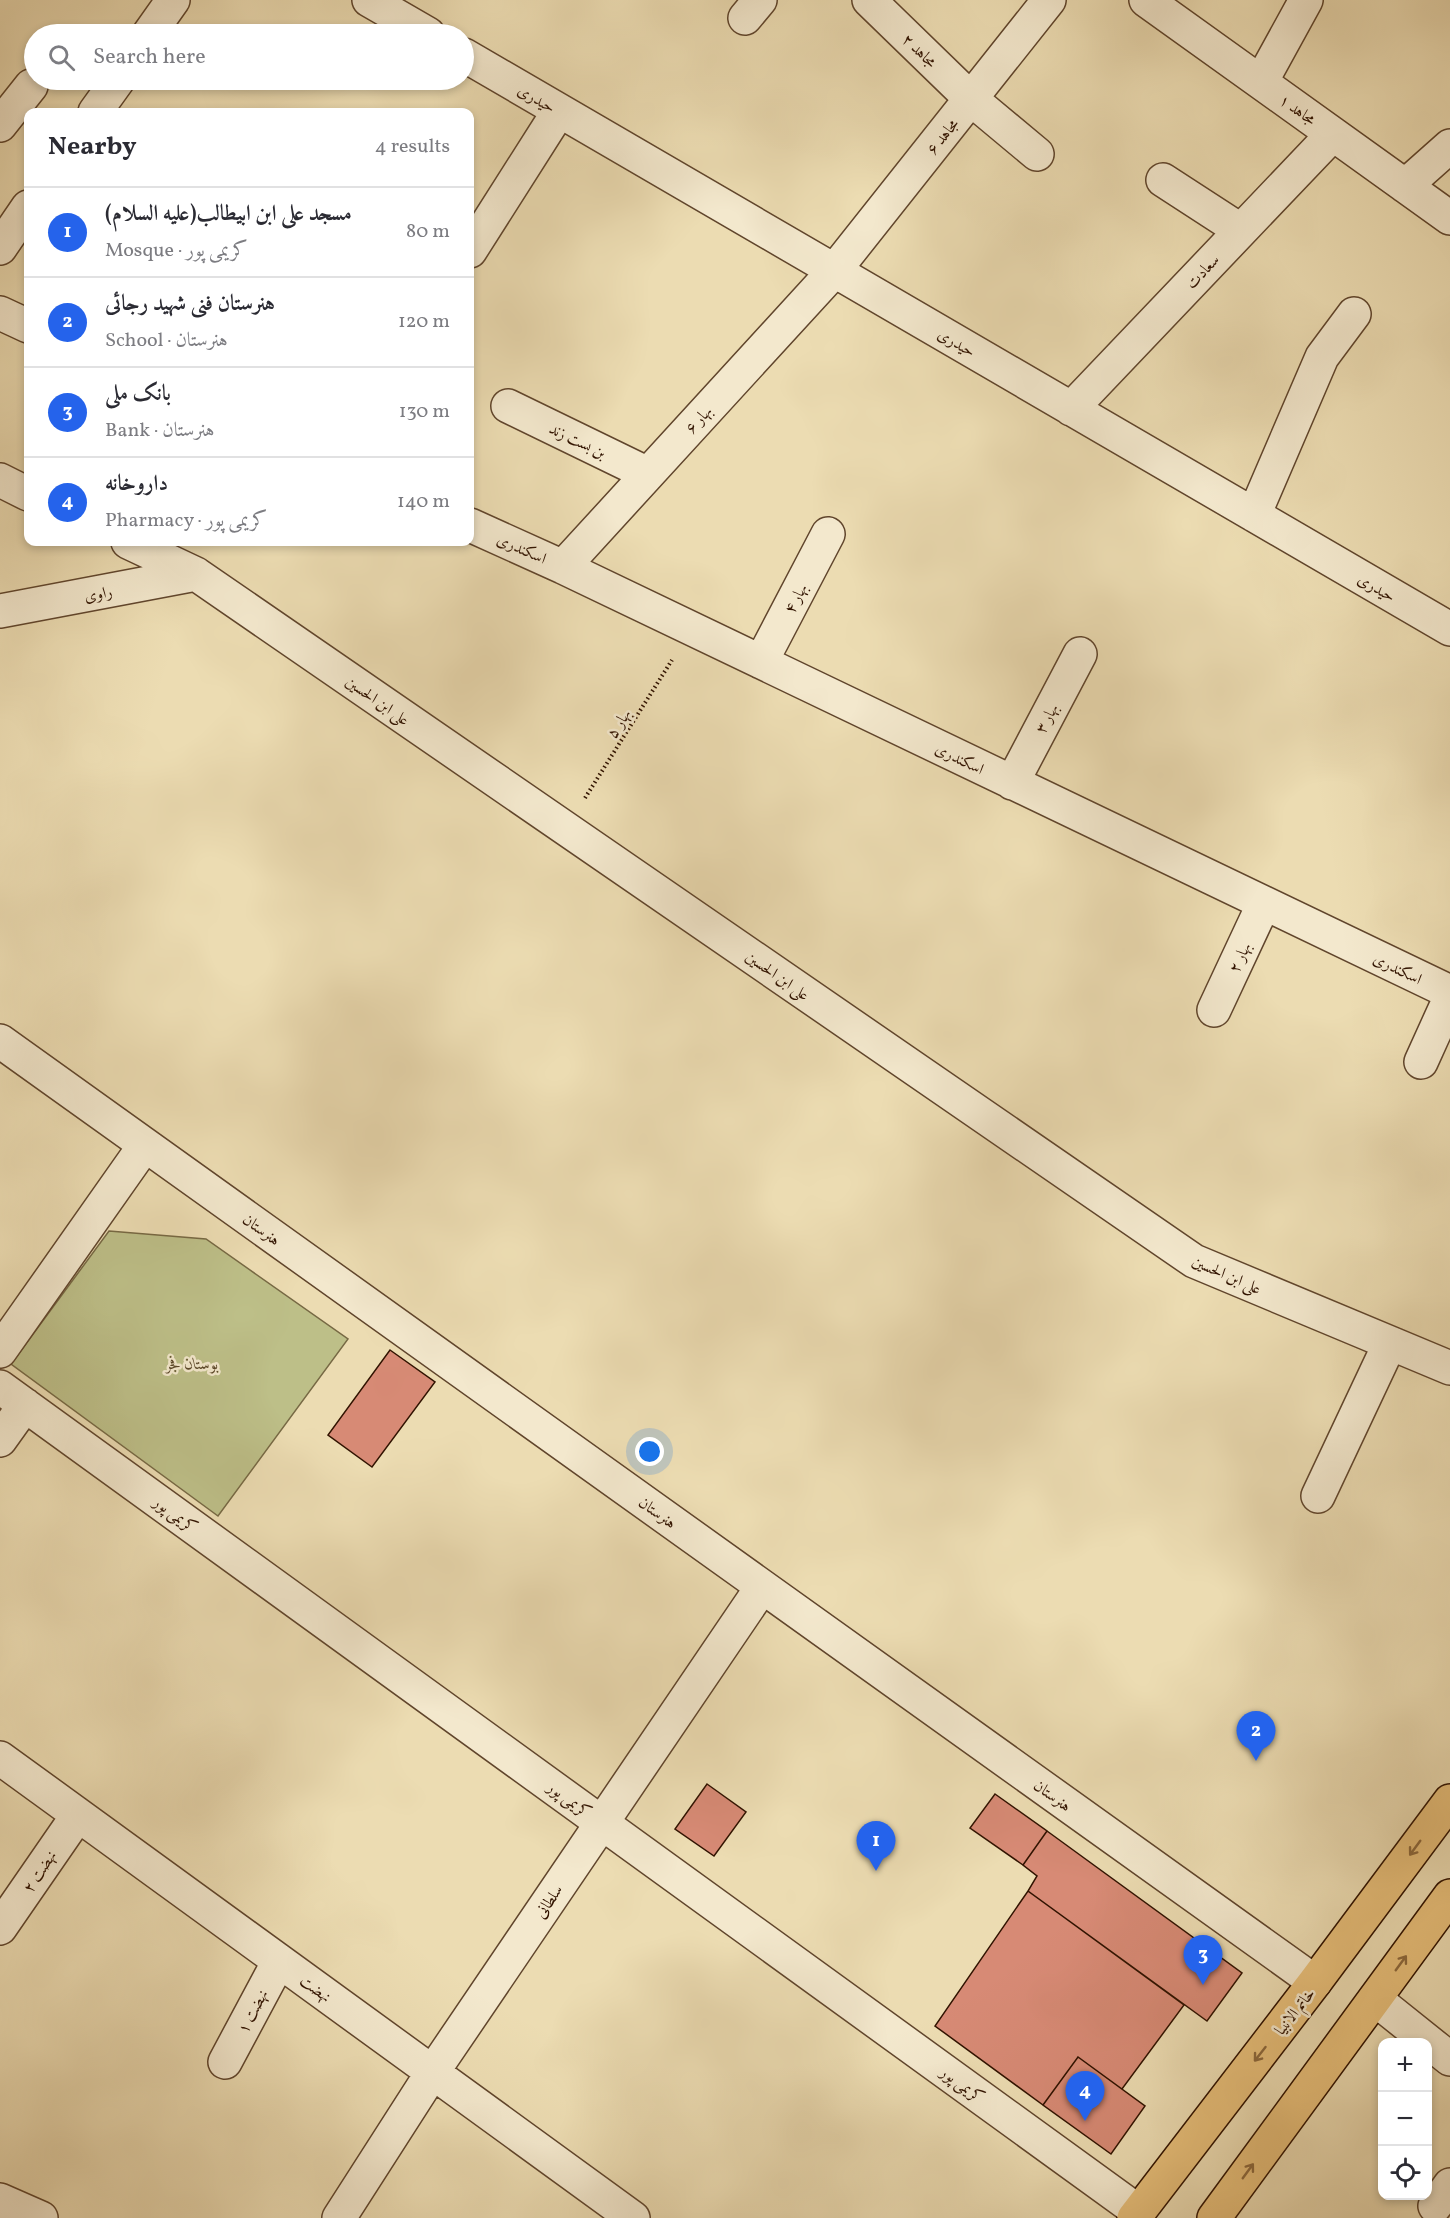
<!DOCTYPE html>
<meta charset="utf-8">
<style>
body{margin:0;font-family:Vollkorn,Amiri,serif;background:#f2f2f3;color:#2b2b33}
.controls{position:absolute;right:18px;bottom:18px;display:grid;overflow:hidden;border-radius:12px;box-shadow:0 3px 9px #0003}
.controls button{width:54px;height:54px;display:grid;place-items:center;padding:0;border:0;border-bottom:2px solid #e1e1e2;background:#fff;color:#2b2b33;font:30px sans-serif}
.you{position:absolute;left:650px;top:1452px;width:21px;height:21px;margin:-15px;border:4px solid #fff;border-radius:50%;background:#1a73e8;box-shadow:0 0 0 9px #1a73e833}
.badge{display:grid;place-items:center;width:39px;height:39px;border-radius:50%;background:#2563eb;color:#fff;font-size:20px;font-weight:700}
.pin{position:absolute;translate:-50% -50px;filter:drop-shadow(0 2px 3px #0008)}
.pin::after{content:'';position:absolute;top:32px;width:21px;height:18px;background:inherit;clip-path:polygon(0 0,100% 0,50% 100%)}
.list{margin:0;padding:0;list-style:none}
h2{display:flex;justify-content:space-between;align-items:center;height:78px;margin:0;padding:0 24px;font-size:26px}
h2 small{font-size:20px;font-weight:400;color:#7c7c81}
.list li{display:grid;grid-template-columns:39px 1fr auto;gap:18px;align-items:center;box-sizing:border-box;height:90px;padding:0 24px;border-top:2px solid #e1e1e2}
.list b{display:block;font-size:22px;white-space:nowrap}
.list p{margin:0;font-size:20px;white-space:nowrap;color:#7c7c81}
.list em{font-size:20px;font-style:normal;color:#7c7c81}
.icon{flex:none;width:33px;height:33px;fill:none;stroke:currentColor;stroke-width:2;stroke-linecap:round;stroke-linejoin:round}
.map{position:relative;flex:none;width:1450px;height:2218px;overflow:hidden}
.search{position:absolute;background:#fff;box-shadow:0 3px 9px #0003;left:24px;top:24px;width:450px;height:66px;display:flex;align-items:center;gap:15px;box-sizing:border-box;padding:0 21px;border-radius:33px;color:#7c7c81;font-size:22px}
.panel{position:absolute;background:#fff;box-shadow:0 3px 9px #0003;left:24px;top:108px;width:450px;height:438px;border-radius:12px}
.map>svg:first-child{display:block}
.green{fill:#bdbf88;stroke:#776944;stroke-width:1.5}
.building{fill:#d78a75;stroke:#311300;stroke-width:1.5}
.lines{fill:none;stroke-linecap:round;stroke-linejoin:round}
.minor-casing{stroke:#60452c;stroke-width:36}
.major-casing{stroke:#311300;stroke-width:36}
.path{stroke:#311300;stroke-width:4;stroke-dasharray:1.5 3;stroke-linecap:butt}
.minor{stroke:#f3e8cd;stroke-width:33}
.major{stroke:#e6be79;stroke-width:33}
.oneway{stroke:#8c683c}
.labels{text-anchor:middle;stroke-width:5;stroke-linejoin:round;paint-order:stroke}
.street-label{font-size:16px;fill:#311300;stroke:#f3e8cd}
.park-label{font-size:16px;font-style:italic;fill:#5b4729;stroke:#f3e8cd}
</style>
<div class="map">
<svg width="1450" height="2218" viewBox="0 0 1450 2218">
<rect width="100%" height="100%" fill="#ecdcb2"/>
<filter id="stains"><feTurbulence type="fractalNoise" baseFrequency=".00333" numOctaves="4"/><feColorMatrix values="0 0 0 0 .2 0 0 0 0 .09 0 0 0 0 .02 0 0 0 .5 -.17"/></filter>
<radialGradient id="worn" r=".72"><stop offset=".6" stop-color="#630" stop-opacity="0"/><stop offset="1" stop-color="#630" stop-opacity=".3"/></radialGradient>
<path class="green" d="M109,1231L206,1239L348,1339L218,1516L11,1364Z"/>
<path class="building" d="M390,1350L435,1382L372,1467L328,1435Z
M707,1784L746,1812L714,1856L675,1829Z
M995,1794L1047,1831L1023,1865L970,1828Z
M1047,1831L1242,1973L1207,2021L1028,1891L1037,1876L1023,1865Z
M1028,1891L1184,2005L1122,2089L1078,2057L1043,2105L935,2026Z
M1078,2057L1145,2106L1111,2154L1043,2105Z"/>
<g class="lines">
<g class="minor-casing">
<path id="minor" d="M369,0L428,34
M869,0L971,99L1037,154
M1146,0L1450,218
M745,18L760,0
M149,34L173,0
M464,55L1450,629
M1261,82L1306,0
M95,112L118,80
M0,125L31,86
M1163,180L1240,230
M1405,186L1450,146
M0,248L28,207
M470,251L559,111
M0,313L28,326
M508,406L648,474
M1071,409L1333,134
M0,480L28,494
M1254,515L1322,357L1354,314
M470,525L563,567L1450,992
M128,542L196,574L1194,1261L1450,1368
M563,567L834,271L1049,0
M0,611L196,574
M761,662L828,534
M1012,783L1080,654
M1214,1010L1264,903
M0,1041L1315,1982
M1421,1062L1450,998
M0,1351L145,1145
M0,1387L1139,2212
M0,1440L25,1405
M1318,1496L1390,1343
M0,1758L633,2218
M0,1928L78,1815
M1375,1999L1450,2059
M225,2062L279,1961
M0,2200L41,2218
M1435,2206L1450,2185
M339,2218L432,2073L762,1587"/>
</g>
<g class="major-casing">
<path id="major" d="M1134,2218L1315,1982L1450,1801
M1214,2218L1450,1896"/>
</g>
<path class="path" d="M585,798L672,660"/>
<use href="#minor" class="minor"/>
<use href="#major" class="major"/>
</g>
<defs><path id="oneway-shaft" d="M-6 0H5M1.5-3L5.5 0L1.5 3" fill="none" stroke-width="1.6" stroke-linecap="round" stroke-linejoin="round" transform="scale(1.5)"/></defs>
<g class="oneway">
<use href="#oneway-shaft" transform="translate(1415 1848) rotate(126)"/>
<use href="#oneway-shaft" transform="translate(1401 1963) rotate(-54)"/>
<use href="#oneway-shaft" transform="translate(1260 2054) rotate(128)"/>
<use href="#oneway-shaft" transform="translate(1248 2171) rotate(-54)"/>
</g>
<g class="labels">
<g class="street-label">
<text transform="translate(920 50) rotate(44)" y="6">مجاهد ۲</text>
<text transform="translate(537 98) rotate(30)" y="6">حیدری</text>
<text transform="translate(1298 109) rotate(35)" y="6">مجاهد ۱</text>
<text transform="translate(942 136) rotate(-51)" y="6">مجاهد ۶</text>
<text transform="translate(1202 271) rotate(-47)" y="6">سعادت</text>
<text transform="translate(957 342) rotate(30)" y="6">حیدری</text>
<text transform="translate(698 419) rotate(-48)" y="6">بهار ۶</text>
<text transform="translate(578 440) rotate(26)" y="6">بن بست زند</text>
<text transform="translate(522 548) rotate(24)" y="6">اسکندری</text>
<text transform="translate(1377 587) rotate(30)" y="6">حیدری</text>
<text transform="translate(98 593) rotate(-11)" y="6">راوی</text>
<text transform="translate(795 598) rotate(-62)" y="6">بهار ۴</text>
<text transform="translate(378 700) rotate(35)" y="6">علی ابن الحسین</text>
<text transform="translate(1046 718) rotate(-62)" y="6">بهار ۳</text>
<text transform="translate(618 723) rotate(-58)" y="6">بهار ۵</text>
<text transform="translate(960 758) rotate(26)" y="6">اسکندری</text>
<text transform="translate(1239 957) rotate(-65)" y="6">بهار ۲</text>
<text transform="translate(1398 968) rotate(26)" y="6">اسکندری</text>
<text transform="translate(778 975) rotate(35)" y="6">علی ابن الحسین</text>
<text transform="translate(262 1229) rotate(36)" y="6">هنرستان</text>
<text transform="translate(1227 1274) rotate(24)" y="6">علی ابن الحسین</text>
<text transform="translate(658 1512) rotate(36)" y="6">هنرستان</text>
<text transform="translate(176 1514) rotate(36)" y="6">کریمی پور</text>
<text transform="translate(1053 1795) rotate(36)" y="6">هنرستان</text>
<text transform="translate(570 1799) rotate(36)" y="6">کریمی پور</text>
<text transform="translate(39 1871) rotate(-56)" y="6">نهضت ۲</text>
<text transform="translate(548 1901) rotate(-56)" y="6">سلطانی</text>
<text transform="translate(316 1988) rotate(36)" y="6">نهضت</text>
<text transform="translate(252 2011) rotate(-62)" y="6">نهضت ۱</text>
<text transform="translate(1294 2011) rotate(-52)" y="6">خاتم الانبیا</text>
<text transform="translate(963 2084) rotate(36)" y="6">کریمی پور</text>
</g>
<g class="park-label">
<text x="192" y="1369">بوستان فجر</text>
</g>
</g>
<rect width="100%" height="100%" filter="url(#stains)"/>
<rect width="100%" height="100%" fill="url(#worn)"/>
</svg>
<div class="controls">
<button>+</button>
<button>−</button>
<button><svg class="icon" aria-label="locate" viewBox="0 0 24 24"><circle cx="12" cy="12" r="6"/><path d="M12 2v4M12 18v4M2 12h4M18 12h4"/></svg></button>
</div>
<div class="you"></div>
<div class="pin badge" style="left:876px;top:1871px">1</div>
<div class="pin badge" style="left:1256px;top:1761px">2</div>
<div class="pin badge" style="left:1203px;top:1985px">3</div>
<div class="pin badge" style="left:1085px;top:2121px">4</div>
<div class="search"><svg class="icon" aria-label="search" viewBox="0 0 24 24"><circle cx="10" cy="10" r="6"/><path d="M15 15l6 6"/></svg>Search here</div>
<section class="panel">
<h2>Nearby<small>4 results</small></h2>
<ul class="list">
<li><span class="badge">1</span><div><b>مسجد علی ابن ابیطالب(علیه السلام)</b><p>Mosque · کریمی پور</p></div><em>80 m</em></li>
<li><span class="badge">2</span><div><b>هنرستان فنی شهید رجائی</b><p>School · هنرستان</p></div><em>120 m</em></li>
<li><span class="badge">3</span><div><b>بانک ملی</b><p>Bank · هنرستان</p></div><em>130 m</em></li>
<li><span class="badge">4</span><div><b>داروخانه</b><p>Pharmacy · کریمی پور</p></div><em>140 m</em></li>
</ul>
</section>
</div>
